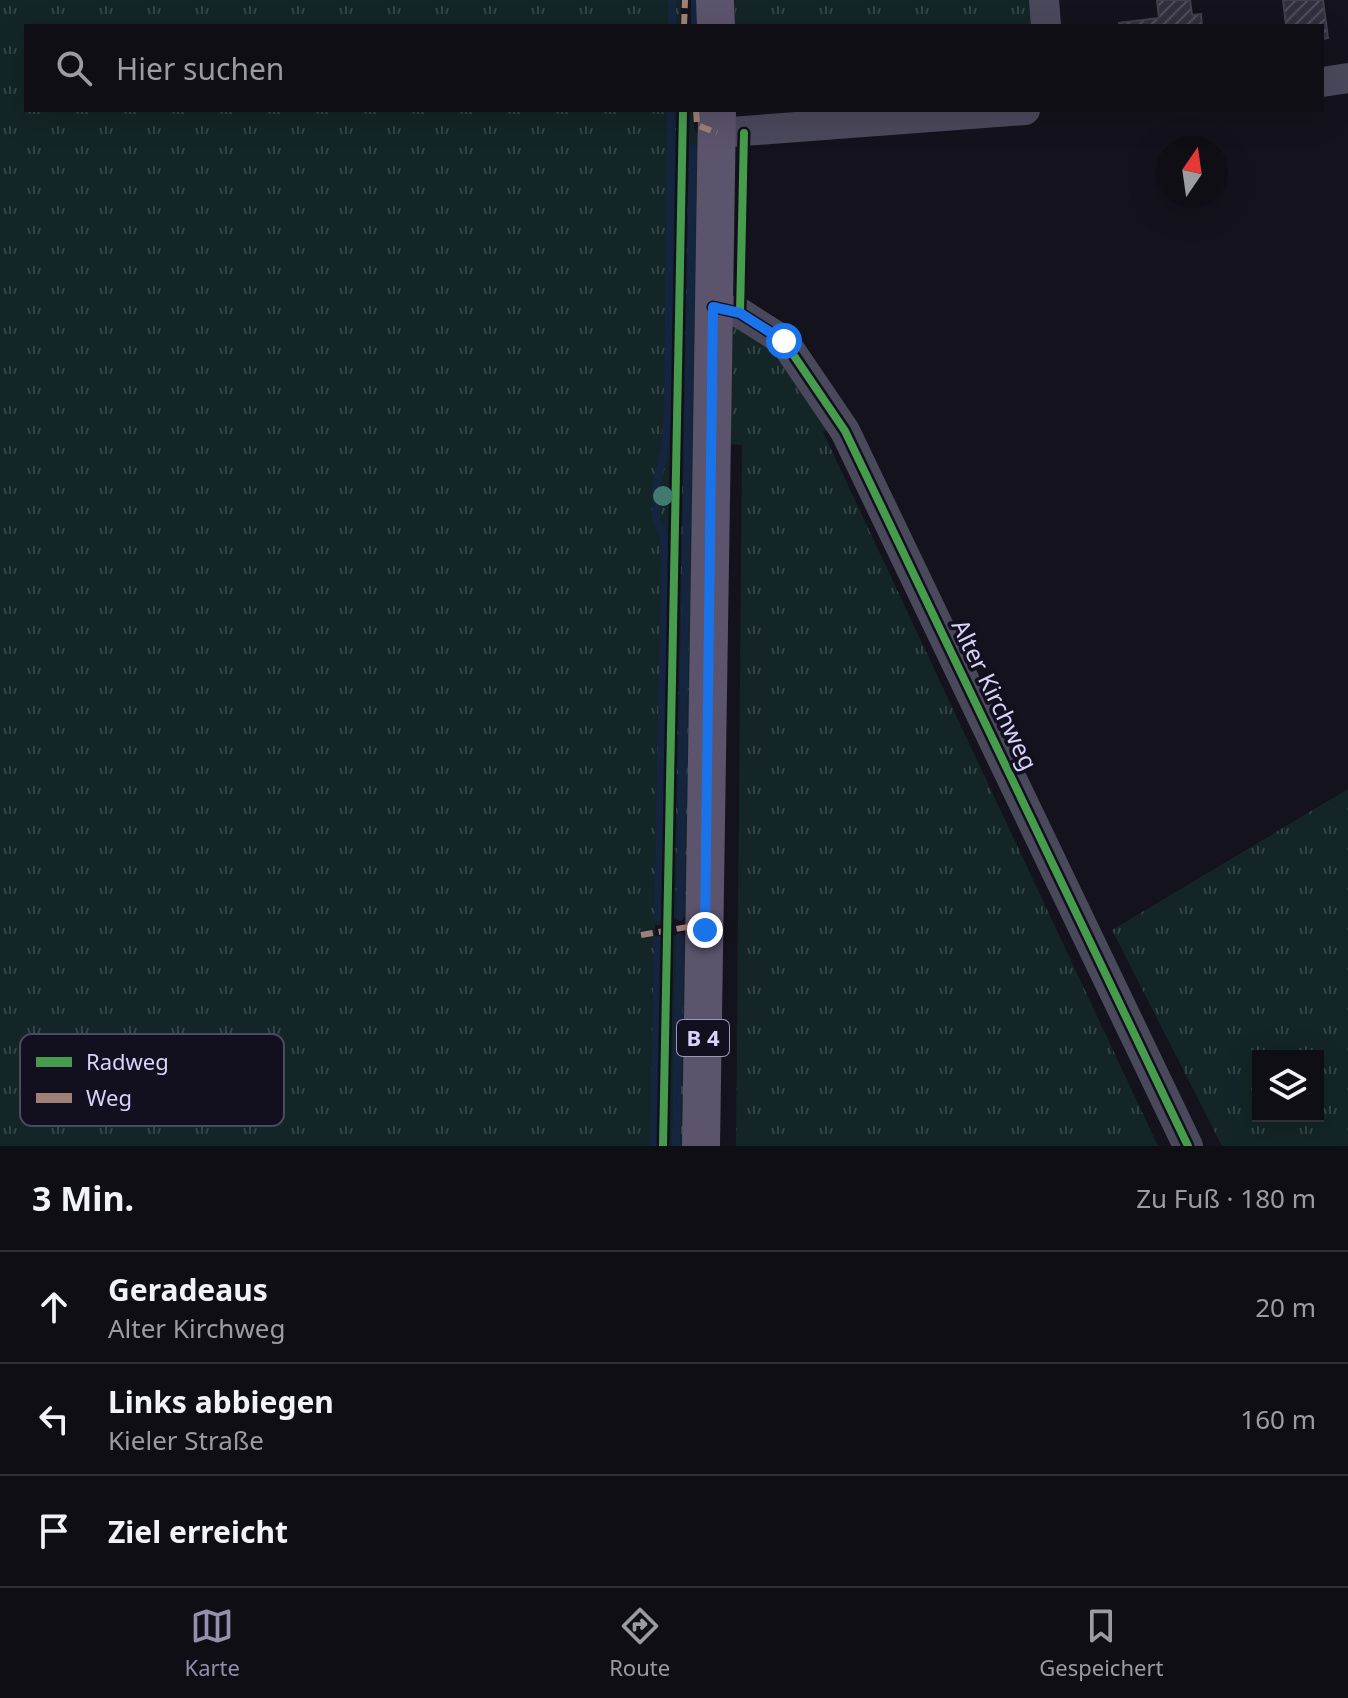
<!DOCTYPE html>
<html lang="de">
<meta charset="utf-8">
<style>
body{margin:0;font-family:"Noto Sans",sans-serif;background:#18171e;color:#f1f3f6}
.controls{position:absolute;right:24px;bottom:24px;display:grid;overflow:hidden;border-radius:0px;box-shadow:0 8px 32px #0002}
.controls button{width:72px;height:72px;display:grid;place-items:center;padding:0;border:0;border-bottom:2px solid #2f2e34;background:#0f0e15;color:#f1f3f6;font:40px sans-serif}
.compass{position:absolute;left:1156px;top:136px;width:72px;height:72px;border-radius:50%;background:#0f0e15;box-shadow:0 8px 32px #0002;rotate:13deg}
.stop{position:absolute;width:24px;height:24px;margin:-18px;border:6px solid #1a73e8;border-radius:50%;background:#fff}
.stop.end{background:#1a73e8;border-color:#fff;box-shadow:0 2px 8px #0008}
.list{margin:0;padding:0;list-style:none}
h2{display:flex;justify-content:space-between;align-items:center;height:104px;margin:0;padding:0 32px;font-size:34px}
h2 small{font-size:26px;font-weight:400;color:#9b9ca0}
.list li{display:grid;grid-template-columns:52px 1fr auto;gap:24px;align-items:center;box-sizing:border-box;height:112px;padding:0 32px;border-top:2px solid #2f2e34}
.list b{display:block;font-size:30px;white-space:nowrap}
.list p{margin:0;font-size:26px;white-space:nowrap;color:#9b9ca0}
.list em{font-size:26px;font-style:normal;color:#9b9ca0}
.icon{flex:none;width:44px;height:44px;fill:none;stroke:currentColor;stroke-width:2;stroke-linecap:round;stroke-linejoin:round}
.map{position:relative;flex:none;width:1348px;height:1146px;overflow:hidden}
.search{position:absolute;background:#0f0e15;box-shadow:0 8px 32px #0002;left:24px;right:24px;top:24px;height:88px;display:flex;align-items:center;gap:20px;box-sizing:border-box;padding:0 28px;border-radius:0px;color:#9b9ca0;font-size:30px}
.sheet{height:440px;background:#0f0e15}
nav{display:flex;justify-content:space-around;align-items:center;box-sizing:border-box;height:112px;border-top:2px solid #2f2e34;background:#0f0e15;font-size:22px;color:#9b9ca0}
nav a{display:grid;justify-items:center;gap:4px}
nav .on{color:#938fac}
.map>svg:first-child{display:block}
.grass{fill:url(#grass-tufts);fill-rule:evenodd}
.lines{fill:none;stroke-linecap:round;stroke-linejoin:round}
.stream{stroke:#15253f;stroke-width:8}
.building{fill:url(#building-hatch);stroke:#413e4e;stroke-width:2}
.minor{stroke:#4a485b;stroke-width:30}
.major{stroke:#5c536c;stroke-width:38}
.quiet{stroke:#9e8076;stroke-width:6;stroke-dasharray:12 6;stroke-linecap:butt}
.cycleway-casing{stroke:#120f1f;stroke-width:13}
.cycleway{stroke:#469c4c;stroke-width:8}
.tree{fill:#427a71}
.route{stroke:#1a73e8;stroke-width:10}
.labels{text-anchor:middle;stroke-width:7;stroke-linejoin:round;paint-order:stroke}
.shield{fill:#120f1f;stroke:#9c98b8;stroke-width:2}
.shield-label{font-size:22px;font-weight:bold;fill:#d7d3f9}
.street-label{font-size:24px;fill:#d7d3f9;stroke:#120f1f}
.key{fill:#120f1f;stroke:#4d4a60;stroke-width:2}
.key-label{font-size:22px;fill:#d7d3f9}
</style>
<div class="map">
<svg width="1348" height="1146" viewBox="0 0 1348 1146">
<defs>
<pattern id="grass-tufts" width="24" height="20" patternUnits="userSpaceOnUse" patternTransform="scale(2)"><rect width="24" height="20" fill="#132526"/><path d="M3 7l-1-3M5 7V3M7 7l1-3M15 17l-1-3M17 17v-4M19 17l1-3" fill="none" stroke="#354446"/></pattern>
<pattern id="building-hatch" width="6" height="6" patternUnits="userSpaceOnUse" patternTransform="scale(2)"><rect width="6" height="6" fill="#32303e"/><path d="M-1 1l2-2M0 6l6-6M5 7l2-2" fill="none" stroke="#4f4d5b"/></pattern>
</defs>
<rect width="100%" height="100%" fill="#14121c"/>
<path class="grass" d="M0,0H681L680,26H26V110H679L663,918L662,925H655V939L662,941L659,1146H0Z
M735,0H1059L1061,26H735Z
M687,110H692L695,131L699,135L689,911L685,917L671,919Z
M735,322L777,349L832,426L823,432L1158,1146H736L742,445L728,444L729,328Z
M1348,789V1146H1222L1112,930ZM1258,1056H1318V1116H1258Z
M671,935L688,936L685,1146H666Z"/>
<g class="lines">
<path class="stream" d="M672,26V0
M695,26V0
M680,917L693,148
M658,918L665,568L663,533L656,518V487L665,447L668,411L671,110
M654,1146L658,940
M676,1146L680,937"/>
</g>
<path class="building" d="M1157,0H1190L1192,15L1201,14L1202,26H1119V23L1159,18Z
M1283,0H1323L1328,38L1322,39V26H1286Z"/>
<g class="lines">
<path class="minor" d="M1044,0L1046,26
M1322,82L1348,78
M717,133L1025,110
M713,307L740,313L784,341L845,431L1188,1146"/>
<path class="major" d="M715,0L716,26
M701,1146L717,110"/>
<path class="quiet" d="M684,26L685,0
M696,110L697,125L717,133
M641,935L705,924"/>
<g class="cycleway-casing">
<path id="cycleway" d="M713,307L740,313L784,341L845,431L1188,1146
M740,313L744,133
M663,1146L683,110"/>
</g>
<use href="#cycleway" class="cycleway"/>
</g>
<circle class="tree" cx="663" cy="496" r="10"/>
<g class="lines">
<path class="route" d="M705,930L713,307L740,313L784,341"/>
</g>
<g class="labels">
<rect class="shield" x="677" y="1020" width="52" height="36" rx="6"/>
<g class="shield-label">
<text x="703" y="1046">B 4</text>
</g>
<g class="street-label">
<text transform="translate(994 695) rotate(64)" y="8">Alter Kirchweg</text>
</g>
</g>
<rect x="20" y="1034" width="264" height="92" rx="12" class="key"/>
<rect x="36" y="1057" width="36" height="10" fill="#469c4c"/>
<rect x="36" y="1093" width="36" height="10" fill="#9e8076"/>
<g class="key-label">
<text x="86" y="1070">Radweg</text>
<text x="86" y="1106">Weg</text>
</g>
</svg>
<div class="controls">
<button><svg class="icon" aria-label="layers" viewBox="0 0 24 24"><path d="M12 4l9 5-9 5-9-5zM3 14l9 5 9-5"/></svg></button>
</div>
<svg class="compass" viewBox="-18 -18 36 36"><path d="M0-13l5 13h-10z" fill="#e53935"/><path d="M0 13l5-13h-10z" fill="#9b9ca0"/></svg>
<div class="stop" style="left:784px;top:341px"></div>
<div class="stop end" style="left:705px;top:930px"></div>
<div class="search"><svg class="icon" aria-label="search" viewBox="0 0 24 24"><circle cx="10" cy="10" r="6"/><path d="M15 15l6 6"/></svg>Hier suchen</div>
</div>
<section class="sheet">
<h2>3 Min.<small>Zu Fuß · 180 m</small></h2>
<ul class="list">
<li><svg class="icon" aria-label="ahead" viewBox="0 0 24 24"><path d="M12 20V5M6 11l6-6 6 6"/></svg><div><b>Geradeaus</b><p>Alter Kirchweg</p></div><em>20 m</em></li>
<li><svg class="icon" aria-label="left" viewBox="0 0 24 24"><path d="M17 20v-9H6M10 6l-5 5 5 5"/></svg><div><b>Links abbiegen</b><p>Kieler Straße</p></div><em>160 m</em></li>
<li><svg class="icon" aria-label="arrive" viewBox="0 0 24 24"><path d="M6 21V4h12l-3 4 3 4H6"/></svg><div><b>Ziel erreicht</b></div></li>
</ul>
</section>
<nav>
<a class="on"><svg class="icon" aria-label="map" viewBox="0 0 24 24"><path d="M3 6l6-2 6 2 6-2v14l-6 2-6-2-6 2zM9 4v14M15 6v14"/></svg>Karte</a>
<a><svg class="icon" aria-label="directions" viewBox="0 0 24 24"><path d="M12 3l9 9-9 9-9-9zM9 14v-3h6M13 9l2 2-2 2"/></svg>Route</a>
<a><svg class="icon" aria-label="saved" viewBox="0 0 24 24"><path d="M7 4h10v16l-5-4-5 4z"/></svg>Gespeichert</a>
</nav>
